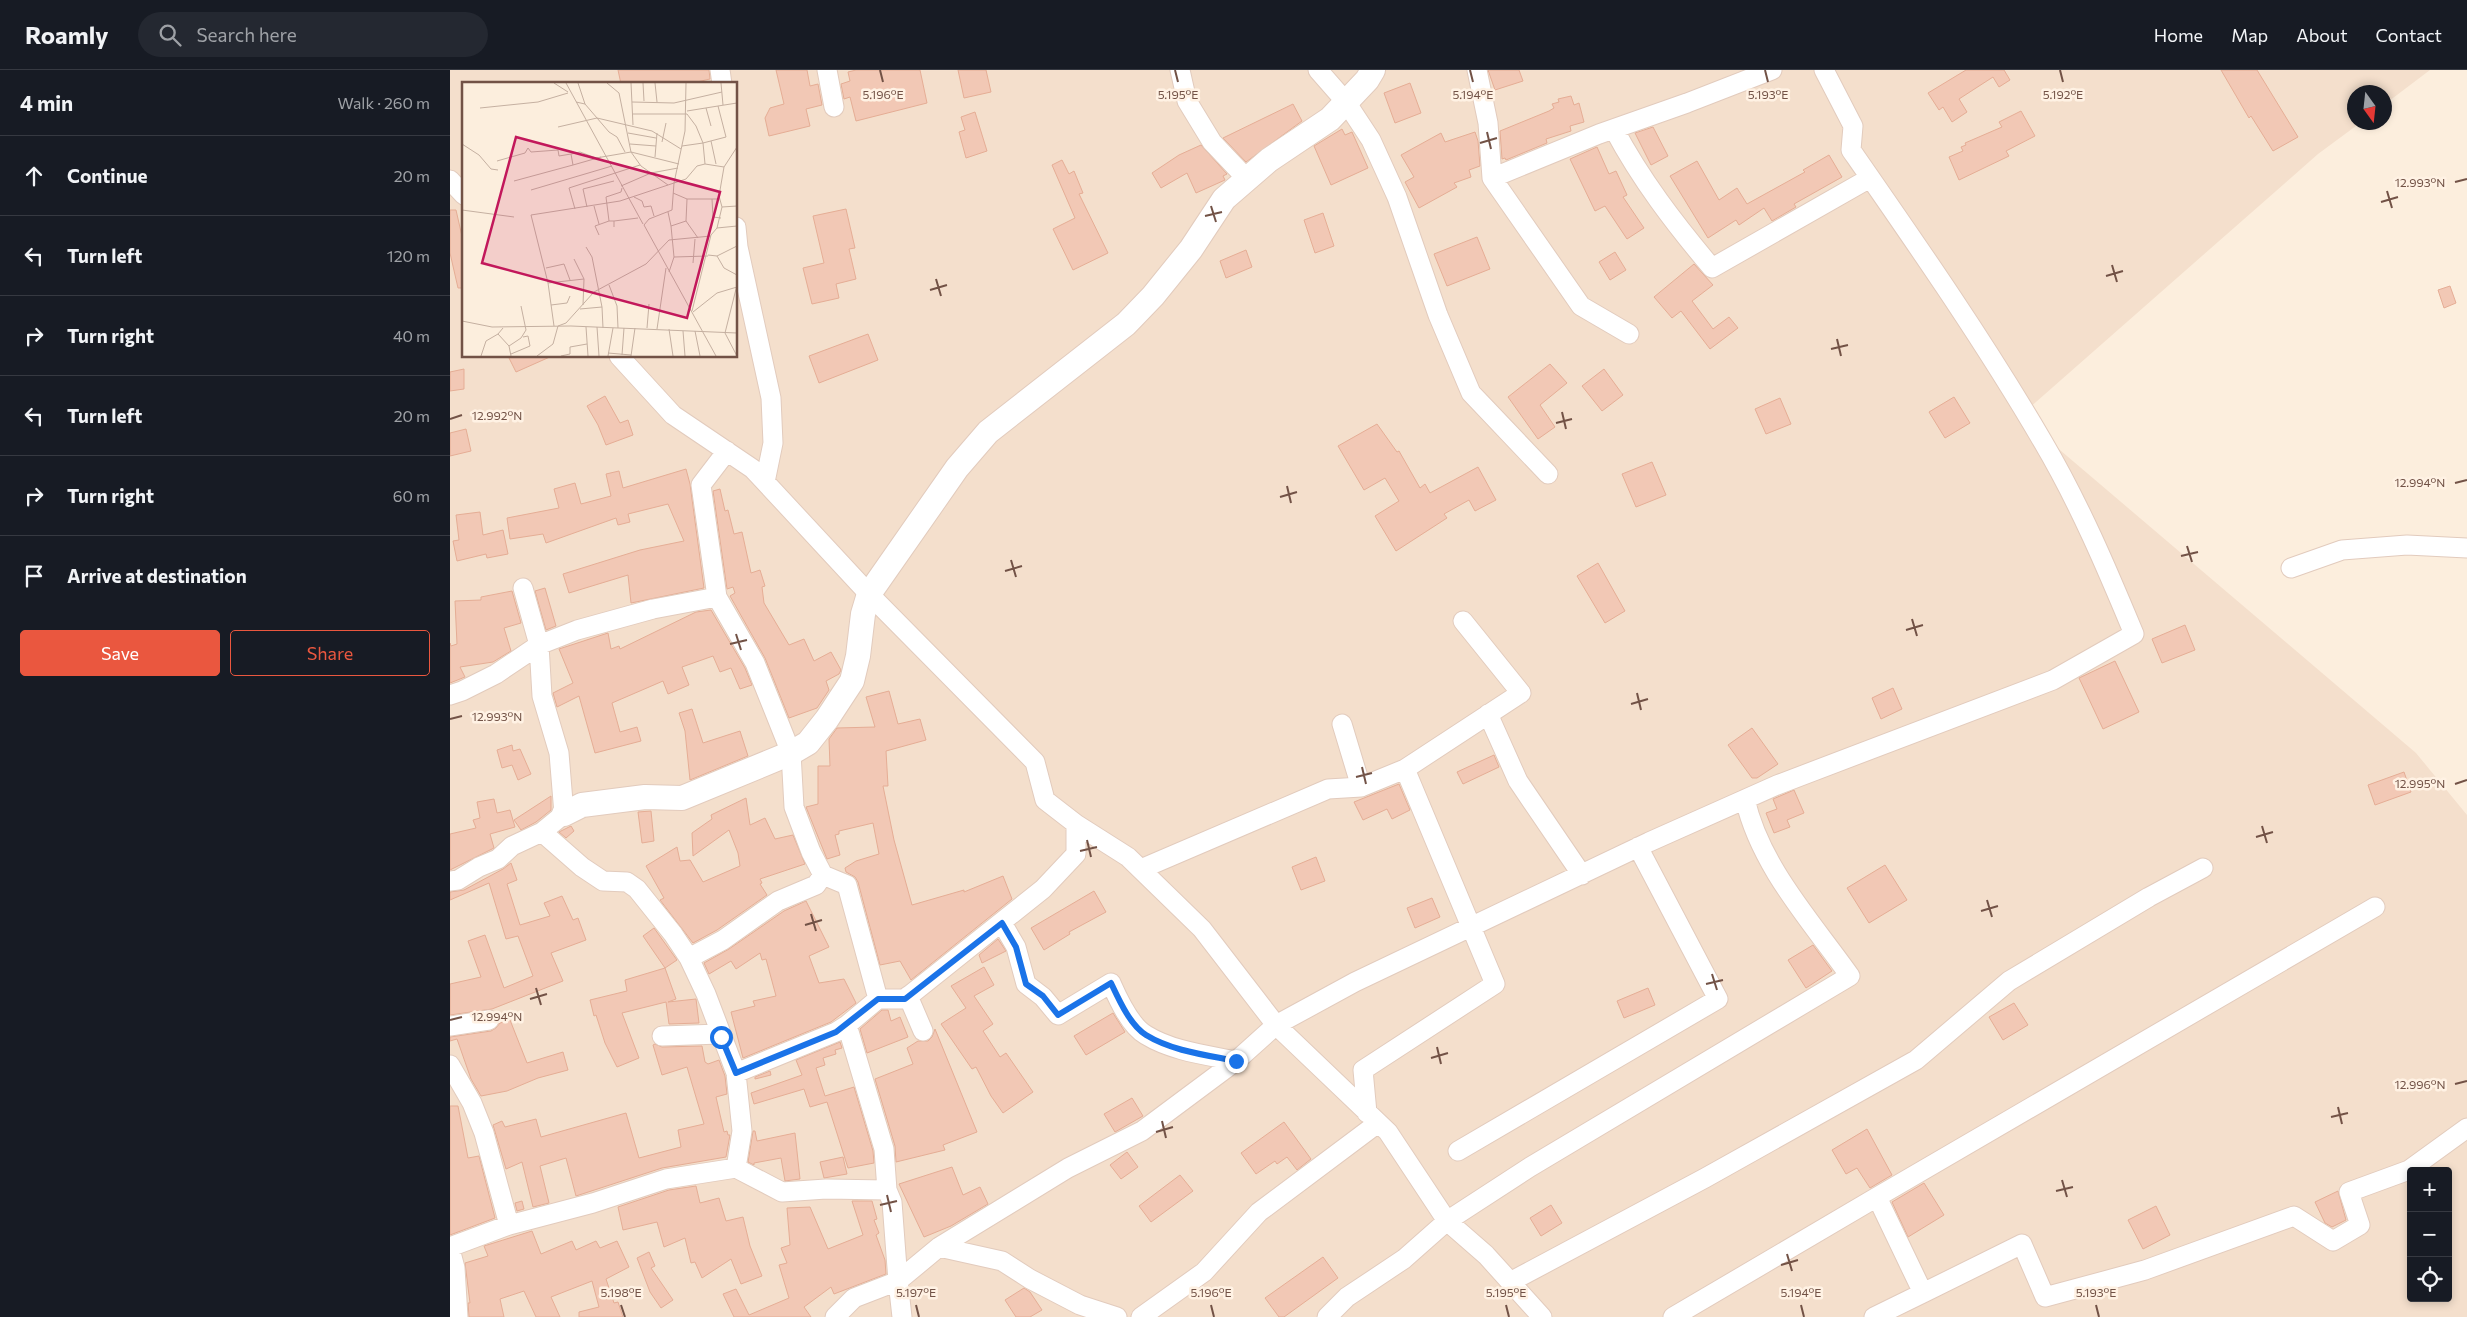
<!DOCTYPE html>
<meta charset="utf-8">
<style>
body{margin:0;font-family:Commissioner,sans-serif;background:#242831;color:#f1f3f6}
.controls{position:absolute;right:15px;bottom:15px;display:grid;overflow:hidden;border-radius:5px;box-shadow:0 2px 8px #0003}
.controls button{width:45px;height:45px;display:grid;place-items:center;padding:0;border:0;border-bottom:1px solid #363941;background:#171b24;color:#f1f3f6;font:25px sans-serif}
.compass{position:absolute;left:1897px;top:15px;width:45px;height:45px;border-radius:50%;background:#171b24;box-shadow:0 2px 8px #0003;rotate:165deg}
.stop{position:absolute;width:15px;height:15px;margin:-11px;border:4px solid #1a73e8;border-radius:50%;background:#fff}
.stop.end{background:#1a73e8;border-color:#fff;box-shadow:0 1px 5px #0008}
.list{margin:0;padding:0;list-style:none}
h2{display:flex;justify-content:space-between;align-items:center;height:65px;margin:0;padding:0 20px;font-size:21px}
h2 small{font-size:16px;font-weight:400;color:#9ea1a6}
.list li{display:grid;grid-template-columns:32px 1fr auto;gap:15px;align-items:center;box-sizing:border-box;height:80px;padding:0 20px;border-top:1px solid #363941}
.list b{display:block;font-size:19px;white-space:nowrap}
.list em{font-size:16px;font-style:normal;color:#9ea1a6}
.actions{display:flex;gap:10px;padding:15px 20px}
.actions a{flex:1;padding:11px 0;border:1px solid #ea573f;border-radius:5px;text-align:center;font-size:18px;color:#ea573f}
.actions .main{background:#ea573f;color:#fff}
.icon{flex:none;width:28px;height:28px;fill:none;stroke:currentColor;stroke-width:2;stroke-linecap:round;stroke-linejoin:round}
.map{position:relative;flex:none;width:2017px;height:1247px;overflow:hidden}
header{display:flex;align-items:center;gap:30px;box-sizing:border-box;height:70px;padding:0 25px;background:#171b24;border-bottom:1px solid #363941}
header strong{font-size:24px}
nav{display:flex;gap:28px;margin-inline-start:auto;font-size:18px}
.search{width:350px;height:45px;background:#242831;display:flex;align-items:center;gap:12px;box-sizing:border-box;padding:0 18px;border-radius:28px;color:#9ea1a6;font-size:19px}
main{display:flex}
aside{flex:1;background:#171b24}
.map>svg:first-child{display:block}
.residential{fill:#f4dfcc;fill-rule:evenodd}
.building{fill:#f2c8b5;stroke:#e5ad95}
.lines{fill:none;stroke-linecap:round;stroke-linejoin:round}
.minor-casing{stroke:#e2cbbd;stroke-width:21}
.tertiary-casing{stroke:#e2cbbd;stroke-width:26}
.minor{stroke:#fff;stroke-width:19}
.tertiary{stroke:#fff;stroke-width:24}
.route{stroke:#1a73e8;stroke-width:6}
.ticks{fill:none;stroke:#725246;stroke-width:2}
.inset-road{fill:none;stroke:#c5b0a1;stroke-width:1}
.view{fill:#c2185b;fill-opacity:0.15;stroke:#c2185b;stroke-width:2.5}
.inset-edge{fill:none;stroke:#725246;stroke-width:2.5}
.ticks-label{font-size:12px;text-anchor:middle;fill:#725246;stroke:#fff2e4;stroke-width:5;stroke-linejoin:round;paint-order:stroke}
</style>
<header>
<strong>Roamly</strong>
<div class="search"><svg class="icon" aria-label="search" viewBox="0 0 24 24"><circle cx="10" cy="10" r="6"/><path d="M15 15l6 6"/></svg>Search here</div>
<nav><a>Home</a><a>Map</a><a>About</a><a>Contact</a></nav>
</header>
<main>
<aside>
<h2>4 min<small>Walk · 260 m</small></h2>
<ul class="list">
<li><svg class="icon" aria-label="ahead" viewBox="0 0 24 24"><path d="M12 20V5M6 11l6-6 6 6"/></svg><div><b>Continue</b></div><em>20 m</em></li>
<li><svg class="icon" aria-label="left" viewBox="0 0 24 24"><path d="M17 20v-9H6M10 6l-5 5 5 5"/></svg><div><b>Turn left</b></div><em>120 m</em></li>
<li><svg class="icon" aria-label="right" viewBox="0 0 24 24"><path d="M7 20v-9h11M14 6l5 5-5 5"/></svg><div><b>Turn right</b></div><em>40 m</em></li>
<li><svg class="icon" aria-label="left" viewBox="0 0 24 24"><path d="M17 20v-9H6M10 6l-5 5 5 5"/></svg><div><b>Turn left</b></div><em>20 m</em></li>
<li><svg class="icon" aria-label="right" viewBox="0 0 24 24"><path d="M7 20v-9h11M14 6l5 5-5 5"/></svg><div><b>Turn right</b></div><em>60 m</em></li>
<li><svg class="icon" aria-label="arrive" viewBox="0 0 24 24"><path d="M6 21V4h12l-3 4 3 4H6"/></svg><div><b>Arrive at destination</b></div></li>
</ul>
<div class="actions"><a class="main">Save</a><a>Share</a></div>
</aside>
<div class="map">
<svg width="2017" height="1247" viewBox="0 0 2017 1247">
<rect width="100%" height="100%" fill="#fceedd"/>
<path class="residential" d="M0,0H1980L1935,34L1934,22H1904V52L1910,53L1868,84L1570,346L1966,683L2017,745V1247H0ZM14,14H286V286H14ZM1961,1101H1998V1228H1961Z"/>
<path class="building" d="M168,0H259L260,9L238,14H171Z
M326,0H357L360,16L368,14L372,35L356,39L360,56L319,66L315,48L320,38L334,34Z
M406,0H470L477,33L406,51L400,27L394,29L391,14L400,11L398,2Z
M508,0H536L541,22L514,28Z
M1038,0H1069L1073,11L1045,20Z
M1516,0H1554L1560,10L1549,17L1543,7L1509,29L1517,42L1502,52L1493,37L1489,40L1478,23Z
M1771,0H1807L1848,67L1823,81L1801,46L1799,48Z
M960,13L971,43L945,53L934,23Z
M1121,26L1124,35L1129,33L1134,52L1120,56L1121,61L1096,69L1097,73L1056,90L1055,88L1052,89L1050,61L1099,41L1104,38L1102,34L1109,32L1108,29Z
M843,34L852,51L796,92L773,68Z
M1571,41L1585,66L1556,81L1559,86L1509,110L1499,87L1513,81L1511,77L1516,75L1515,73L1552,57L1549,52Z
M525,42L537,81L516,88L509,62L515,60L511,47Z
M1203,57L1218,86L1201,95L1185,63Z
M892,59L895,65L902,62L918,98L881,115L864,76Z
M1025,62L1028,71L1030,96L1019,100L1021,107L1004,113L1007,117L969,138L955,112L964,107L951,85L991,63L995,72Z
M751,75L777,104L773,106L775,110L746,123L737,103L711,118L702,103L729,85Z
M1147,77L1159,104L1166,101L1177,125L1173,127L1194,158L1177,169L1155,136L1145,141L1120,89Z
M1379,85L1392,107L1344,134L1346,137L1322,151L1314,138L1289,155L1286,150L1258,168L1220,106L1247,91L1269,130L1287,118L1297,134L1355,102L1353,100Z
M612,90L619,104L624,101L633,123L629,124L658,183L623,200L603,159L625,148L602,95Z
M396,139L405,178L399,179L406,209L386,214L389,228L362,234L353,198L374,193L363,146Z
M0,140H6L14,175V218H8L0,183Z
M873,143L884,176L865,183L854,150Z
M1027,167L1040,199L997,216L984,184Z
M796,180L802,197L776,208L770,191Z
M1165,182L1176,200L1160,210L1149,192Z
M1244,194L1263,215L1242,231L1263,259L1279,247L1288,258L1260,279L1231,241L1222,248L1204,227Z
M2000,216L2006,233L1994,238L1988,220Z
M418,264L428,290L369,313L359,286Z
M58,286H102L66,302Z
M1100,294L1117,313L1090,335L1105,357L1088,369L1058,327Z
M14,299V319L0,321V302Z
M1154,299L1173,325L1152,341L1132,316Z
M155,326L170,353L178,350L183,365L156,375L148,355L137,336Z
M1504,327L1520,353L1495,368L1479,342Z
M1330,328L1341,354L1316,364L1305,339Z
M927,354L947,382L949,381L970,418L975,414L980,423L1028,397L1046,430L1025,441L1019,430L994,444L997,448L946,481L925,446L949,431L935,408L914,420L888,376Z
M16,359L21,381L0,386V363Z
M1202,392L1216,425L1186,437L1172,404Z
M236,399L240,414L254,518L181,533L178,505L119,523L113,504L190,480L234,471L218,434L178,444L180,452L168,455L166,448L96,473L93,464L60,469L57,448L109,438L104,419L125,413L131,434L161,426L156,404L169,401L173,418Z
M270,419L275,441L278,440L284,464L292,462L301,503L310,500L315,516L312,517L314,533L339,575L354,569L364,591L381,582L391,600L389,604L376,611L379,620L367,638L339,648L315,588L280,526L285,523L283,517L277,519L263,421Z
M30,442L33,465L53,460L58,484L37,488L36,484L7,491L3,471L9,470L6,445Z
M1148,493L1175,541L1155,553L1127,506Z
M95,518L106,556L96,560L85,521Z
M62,521L71,553L54,558L61,581L43,592L10,597L15,607L0,613V573L1,576L7,574L5,531L31,530V527Z
M261,540L295,598L302,615L290,619L281,598L270,602L263,586L232,597L239,615L218,624L213,611L162,633L170,662L187,657L191,671L145,683L129,626L107,637L103,623L123,613L109,579L158,563L161,579L169,576L170,579L246,542Z
M1735,555L1745,580L1712,593L1702,569Z
M1665,591L1689,642L1653,659L1629,608Z
M1443,618L1452,639L1431,649L1422,628Z
M439,621L448,654L470,649L476,670L436,681L438,716H433L444,770L462,835L514,820V822L553,806L562,829L461,910L450,891L430,895L408,812L405,807L396,802L395,798L406,791L429,784L423,753L389,761V764L385,765L390,785L377,789L356,737L368,734V696H380L379,669L387,658L425,657L416,627Z
M242,639L253,673L290,661L298,686L240,710L235,661L229,643Z
M1302,658L1328,694L1307,708H1302L1278,675Z
M62,675L63,681L70,679L81,704L68,710L62,695L52,698L47,680Z
M1044,685L1049,697L1013,714L1007,702Z
M1954,702L1961,722L1925,735L1918,715Z
M949,714L960,740L942,749L937,739L913,750L904,732Z
M1344,720L1354,743L1337,750L1340,757L1324,763L1316,743L1327,739L1323,729Z
M101,726V740L86,752L71,760L64,750Z
M296,728L300,755L315,748L325,769L343,765L355,794L310,809L312,813L310,814L317,825L267,860L243,873L210,830L214,828L196,796L227,777L230,791L240,790L253,812L290,796L288,783L279,760L243,786L242,763L262,749L261,745Z
M44,729L47,743L60,740L65,757L40,764L44,778L0,800V764L26,758L23,750L30,748L27,732Z
M201,741L204,771L192,773L188,742Z
M121,756L124,761L116,768L109,762Z
M866,787L875,811L851,820L842,797Z
M61,793L67,810L57,814L70,855L100,846L94,833L112,826L123,850L128,848L136,870L101,883L113,911L42,939L0,945V914L31,907L18,871L35,865L54,918L83,906L68,866L56,869L39,813L0,830V822L14,820L53,799Z
M1435,795L1457,830L1419,853L1397,818Z
M644,821L656,842L619,862L620,864L594,880L581,858Z
M982,828L990,847L965,858L957,838Z
M356,831L379,877L359,886L369,913L394,909L406,933L381,952L293,988L281,942L305,936L303,931L326,926L316,889L312,890L310,883L286,899L281,891L259,904L254,893L279,879L334,841Z
M204,858L227,890L215,898L193,866Z
M548,869L556,881L532,893L529,885Z
M1363,875L1382,901L1356,918L1338,890Z
M534,897L544,915L524,926L543,954L533,961L550,987L556,983L583,1022L553,1043L541,1026L526,997L522,999L491,954L516,938L501,916Z
M215,898L226,929L218,932L246,929L249,953L219,954L216,932L172,943L189,988L167,997L155,973L146,945L144,946L140,930L177,921L175,910Z
M1198,918L1205,935L1174,948L1167,931Z
M1564,933L1578,955L1553,970L1539,947Z
M432,940H438L441,951L450,947L458,967L417,983L410,959Z
M663,943L675,962L636,985L624,966Z
M60,950L77,993L113,982L118,1000L88,1008L57,1021L31,1026L21,1009L7,969L0,971V967L41,961L46,958L50,953Z
M485,959L527,1062L493,1075L495,1080L446,1092L445,1076L425,1009L463,994L457,978L468,971H478L482,967Z
M390,972L392,978L385,980L386,984L373,988L375,995L366,998L375,1026L404,1017L423,1081L424,1093L398,1098L377,1032L360,1037L354,1019L304,1034L301,1023L352,1005L346,990Z
M205,974L212,977L252,976L255,992L258,994L269,990L275,1006L277,1024L266,1027L274,1062L277,1061L278,1065H280L276,1087L212,1098L126,1126L116,1088L90,1096L99,1133L83,1137L72,1092L56,1099L43,1055L52,1051L55,1057L86,1049L91,1067L176,1043L189,1088L231,1077L228,1060L254,1054L237,997L212,1005L203,975Z
M320,1001L321,1005L305,1009V1007Z
M682,1028L693,1046L665,1062L654,1044Z
M0,1036H8L18,1088L29,1086L45,1148L0,1165Z
M834,1052L861,1089L847,1100L837,1087L827,1094L825,1091L806,1104L791,1083Z
M1417,1059L1442,1105L1420,1118L1407,1098L1396,1104L1382,1080Z
M303,1061H305L307,1071L345,1063L350,1109L335,1111L331,1088L304,1093V1095L298,1092Z
M677,1082L688,1097L671,1109L660,1095Z
M393,1087L397,1104L374,1108L370,1092Z
M502,1097L513,1125L530,1117L538,1134L501,1156L474,1167L449,1114Z
M730,1105L743,1121L701,1152L689,1136Z
M1474,1113L1494,1145L1458,1167L1442,1132Z
M246,1116L250,1133L269,1128L276,1151L293,1147L300,1176L312,1206L291,1214L281,1189L252,1208L245,1192L241,1193L235,1168L214,1177L207,1152L173,1160L168,1137L219,1120Z
M1888,1121L1896,1150L1882,1157L1875,1153L1865,1132Z
M72,1131L74,1139L67,1141L65,1133Z
M402,1131H422L427,1149L424,1150L429,1163L426,1165L435,1190L436,1204L384,1224L381,1217L354,1237L361,1247H284L273,1224L286,1219L299,1245L339,1228L329,1195L337,1193L331,1178L340,1175L337,1138L360,1137L378,1179L413,1165Z
M1101,1135L1112,1153L1091,1166L1080,1148Z
M1706,1136L1720,1165L1693,1179L1678,1150Z
M82,1161L91,1184L122,1171L126,1180L146,1171L150,1178L167,1171L179,1197L156,1209L164,1233L168,1232L173,1247H129V1242L149,1237L142,1211L101,1227L110,1247H86L74,1221L50,1229L54,1247H19L18,1233H20L15,1193L38,1186L34,1176Z
M199,1182L205,1196L201,1198L223,1230L211,1238L200,1222L187,1188Z
M873,1187L888,1208L834,1247H829L815,1228Z
M574,1218L580,1222L592,1240L580,1247H566L555,1230Z"/>
<g class="lines">
<g class="minor-casing">
<path id="minor" d="M270,0L272,14
M377,0L384,37
M730,0L737,31L762,72L797,109
M868,0L896,32L921,70L947,127L988,245L1021,323L1098,404
M1027,0L1038,53L1042,108L1131,236L1179,264
M1164,59C1191,110 1225,154 1262,198L1420,108
M1042,108L1149,64L1237,33L1322,0
M0,110L14,125
M286,157L288,177L321,328L323,373L315,412
M169,286L223,345L303,399L419,524L585,692L595,730L626,754V784L593,819L455,929H428L397,955L434,1079L437,1120L442,1132L448,1211L404,1228L385,1247
M277,381L251,415L267,527L305,593L341,683L344,737L361,782L373,805
M1841,498L1892,480L1957,475L2017,478
M0,625L12,621L46,604L89,575L127,560L203,539L267,527
M1038,644L1068,711L1132,805
M892,654L911,717L955,699L1045,914L913,1000L917,1043
M955,699L1071,623L1013,551
M626,754L678,787L752,859L826,955L938,1062L997,1151L1036,1185L1092,1247
M92,762L132,797L153,811L177,812L187,819L223,864L239,888L256,924L286,1003L292,1061L286,1098
M691,799L878,719L911,717
M0,811L8,810L29,797L48,789L62,776L92,762L114,744L109,683L92,626L89,575L73,518
M552,853L566,877L576,914L593,927L608,945L661,913C668,929 680,956 696,965C722,981 756,985 786,991
M239,888L273,870L328,831L366,815L373,805L397,815L428,929
M458,926L473,961
M0,956L39,950
M212,966L270,964
M0,995L22,1033L34,1063L59,1155
M286,1003L386,962L397,955
M1008,1081L1268,929L1188,777
M1427,1127L1925,837
M0,1177L59,1155L143,1133L216,1109L286,1098L332,1122L376,1119L437,1120
M489,1177L552,1191L580,1209L630,1235L667,1247
M0,1179L5,1198L8,1247
M1060,1212L1255,1108L1466,990L1559,911L1699,827L1753,798
M1473,1223L1572,1174L1595,1227L1695,1200L1844,1146L1883,1171L1910,1155L1899,1122L1959,1100L2017,1058
M452,1247L448,1211L489,1177L618,1098L692,1061L786,991L826,955L905,912L1199,772L1327,715L1603,610L1684,564C1657,499 1629,433 1593,372C1534,271 1467,175 1401,80L1403,56L1374,0
M691,1247L754,1202L809,1142L928,1053
M877,1247L897,1227L954,1189L997,1151L1080,1097L1400,906C1361,851 1310,796 1295,729
M1223,1247L1427,1127L1473,1223L1424,1247"/>
</g>
<g class="tertiary-casing">
<path id="tertiary" d="M114,744L132,735L195,727L232,728L341,683L358,673L377,649L402,611L408,586L413,544L419,524L507,398L538,362L676,254L703,226L741,179L774,129L819,90L880,49L917,10L923,0"/>
</g>
<use href="#minor" class="minor"/>
<use href="#tertiary" class="tertiary"/>
</g>
<g class="lines">
<path class="route" d="M271,967L286,1003L386,962L428,929H455L552,853L566,877L576,914L593,926L608,945L661,913C669,930 680,955 696,965C722,981 756,985 786,991"/>
</g>
<path class="ticks" d="M430,0L433,12M725,0L728,12M1020,0L1023,12M1315,0L1318,12M1610,0L1613,12M1037,62L1041,79M1030,73L1047,68M2005,112L2017,109M1937,121L1942,138M1931,132L1948,127M761,136L766,152M755,146L772,142M1662,195L1667,212M1656,206L1673,201M486,209L491,226M480,220L497,215M1387,269L1391,286M1381,279L1398,275M1112,342L1116,359M0,349L12,345M1106,353L1122,349M2005,413L2017,410M837,416L841,433M830,427L847,422M1737,476L1742,492M1731,486L1748,482M561,490L566,507M555,501L572,496M1462,549L1467,566M1456,560L1473,555M286,564L291,580M280,574L297,570M1187,623L1191,640M1181,634L1198,629M0,649L12,646M912,697L916,714M906,707L922,703M2005,714L2017,710M1812,756L1817,773M1806,767L1823,762M637,770L641,787M630,781L647,777M1537,830L1542,847M1531,841L1548,836M361,844L366,861M355,855L372,850M1262,904L1267,920M1256,914L1273,910M86,918L91,935M80,929L97,924M0,950L12,947M987,977L991,994M981,988L998,983M2005,1014L2017,1011M1888,1037L1892,1054M1881,1047L1898,1043M712,1051L716,1068M706,1062L723,1057M1612,1110L1617,1127M1606,1121L1623,1117M437,1125L441,1142M430,1135L447,1131M1337,1184L1342,1201M1331,1195L1348,1190M171,1235L175,1247M466,1235L469,1247M761,1235L764,1247M1056,1235L1059,1247M1351,1235L1354,1247M1646,1235L1649,1247"/>
<g transform="translate(12 12)">
<rect width="275" height="275" fill="#fceedd"/>
<path class="inset-road" d="M92,1L106,10M104,1L181,142M116,1L123,22M145,1L157,11L169,70L179,84L206,103M169,1L171,43M181,1L182,19M193,1L195,20M259,1L261,23M114,20L123,22L147,50L155,55L163,70M170,20L212,21L260,10M18,26L76,20L106,11M244,26L249,44M225,29L256,24M171,32H225L234,44L241,61L220,64M96,45L135,36L190,49L219,67M166,51L194,56M249,59L254,82M200,60L204,41M0,62L17,73L29,87L36,88M168,62L194,64M139,75L111,83L109,72L118,70L134,76L169,70L217,82M193,75L195,51M35,79L63,71L66,66L69,70L96,68L97,74L109,72M243,82L262,85M52,99L111,83M159,104L189,91L216,86M69,108L150,84M211,111L225,117H257M172,115L180,119L182,125L189,124L192,134M225,117L224,139L236,156M250,117L251,135L259,136M132,124L137,142M125,125L121,107L152,99M260,125L257,114L262,85L275,65M113,127L107,106L178,83M0,128L52,135M206,130L209,144L224,139M152,139L176,136M152,145V139H147L144,115L159,110L160,106M255,146L275,144M137,153L133,144L147,139M124,165L130,175L140,225M246,173L255,174L275,164M255,174L262,186L275,193M212,175L246,174M112,177L122,197L121,223M231,181L233,157M84,186L102,182L108,198M207,190L212,175L209,144M86,201L69,133L158,119L212,101L223,49L224,1M147,203L155,224L156,246M275,203L263,251L275,274M89,223L105,221L108,214M118,227L140,225L141,246M230,229L249,153L255,146L260,125L275,124M231,230L255,211L275,205M0,239L30,245L109,244L275,251M92,244L86,201L122,197M124,245L126,274M135,245L137,274M41,246L36,252L47,264L49,274M185,246L187,222M195,247L204,186M207,247L211,274M221,249L223,274M233,249L238,274M47,264L59,256L64,248L59,224M146,271L169,273M49,272L68,264L66,254L61,255M160,273L162,246M19,274L24,259L36,252M75,274L91,262L96,244L104,241L132,210L184,182L207,158L249,154M99,274L108,272V265L125,262M146,274L151,246M169,274L173,246M254,274L182,143L187,137L210,128L212,101L224,97L235,84L243,82L241,61L264,55L256,24L275,21"/>
<path class="view" d="M54,55L258,110L225,236L20,181Z"/>
<rect width="275" height="275" class="inset-edge"/>
</g>
<g class="ticks-label">
<text x="433" y="29">5.196°E</text>
<text x="728" y="29">5.195°E</text>
<text x="1023" y="29">5.194°E</text>
<text x="1318" y="29">5.193°E</text>
<text x="1613" y="29">5.192°E</text>
<text x="1970" y="117">12.993°N</text>
<text x="47" y="350">12.992°N</text>
<text x="1970" y="417">12.994°N</text>
<text x="47" y="651">12.993°N</text>
<text x="1970" y="718">12.995°N</text>
<text x="47" y="951">12.994°N</text>
<text x="1970" y="1019">12.996°N</text>
<text x="171" y="1227">5.198°E</text>
<text x="466" y="1227">5.197°E</text>
<text x="761" y="1227">5.196°E</text>
<text x="1056" y="1227">5.195°E</text>
<text x="1351" y="1227">5.194°E</text>
<text x="1646" y="1227">5.193°E</text>
</g>
</svg>
<div class="controls">
<button>+</button>
<button>−</button>
<button><svg class="icon" aria-label="locate" viewBox="0 0 24 24"><circle cx="12" cy="12" r="6"/><path d="M12 2v4M12 18v4M2 12h4M18 12h4"/></svg></button>
</div>
<svg class="compass" viewBox="-18 -18 36 36"><path d="M0-13l5 13h-10z" fill="#e53935"/><path d="M0 13l5-13h-10z" fill="#9ea1a6"/></svg>
<div class="stop" style="left:271px;top:967px"></div>
<div class="stop end" style="left:786px;top:991px"></div>
</div>
</main>
